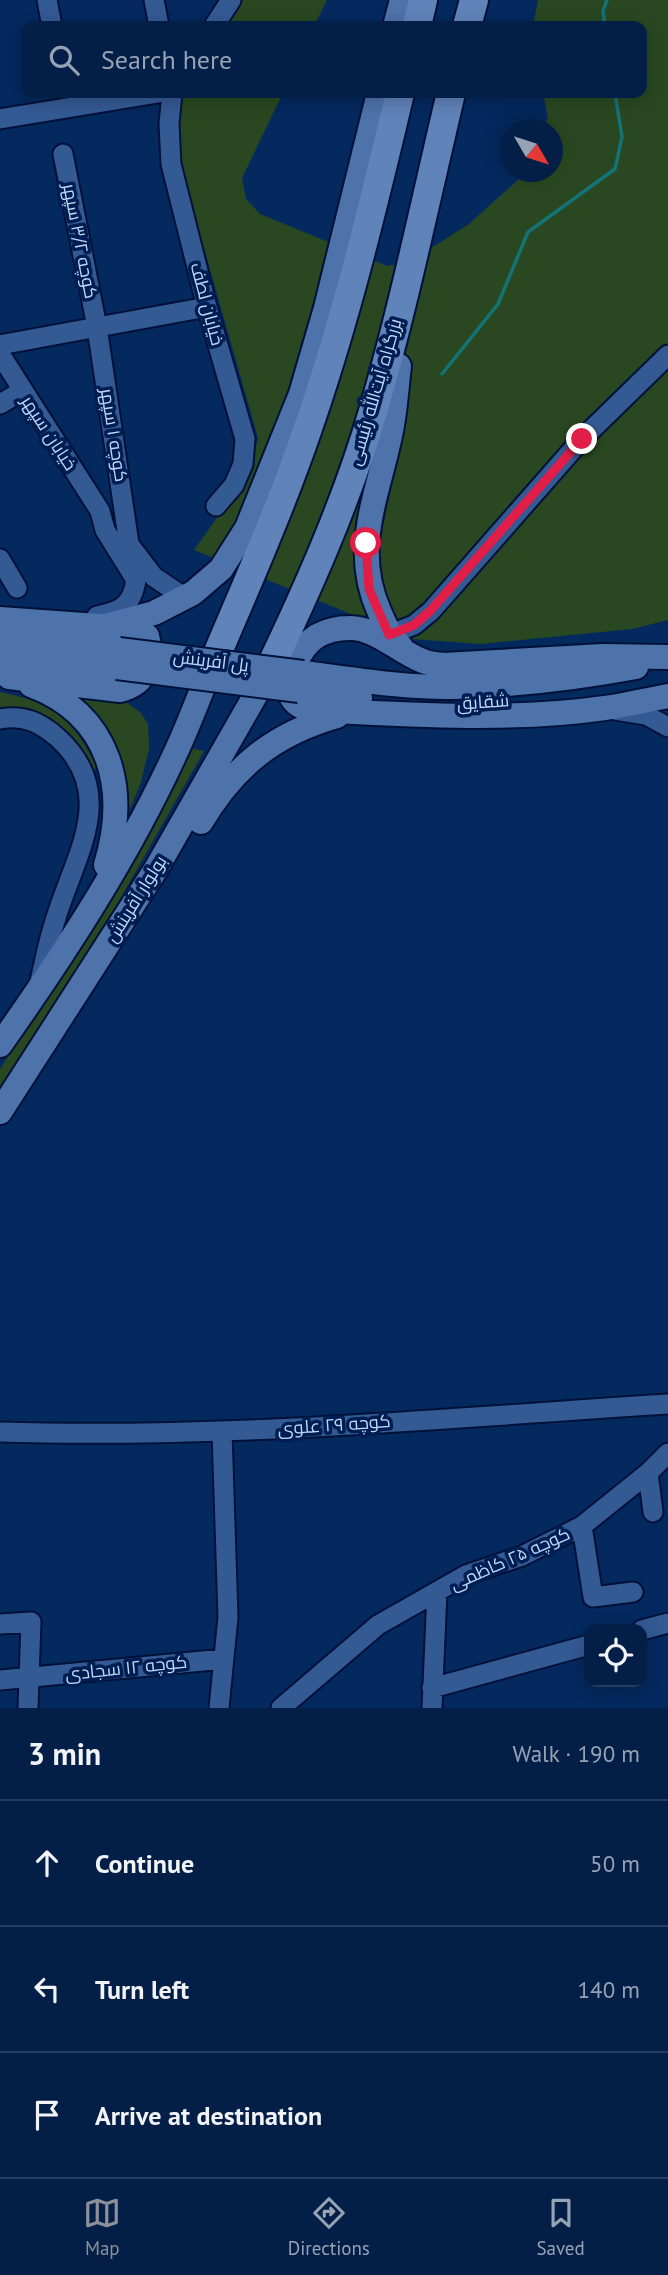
<!DOCTYPE html>
<meta charset="utf-8">
<style>
body{margin:0;font-family:"PT Sans",Cairo,sans-serif;background:#112c52;color:#f1f3f6}
.controls{position:absolute;right:21px;bottom:21px;display:grid;overflow:hidden;border-radius:14px;box-shadow:0 4px 18px #0003}
.controls button{width:63px;height:63px;display:grid;place-items:center;padding:0;border:0;border-bottom:2px solid #243d60;background:#031f47;color:#f1f3f6;font:35px sans-serif}
.compass{position:absolute;left:500px;top:119px;width:63px;height:63px;border-radius:50%;background:#031f47;box-shadow:0 4px 18px #0003;rotate:129deg}
.stop{position:absolute;width:21px;height:21px;margin:-16px;border:5px solid #e11d48;border-radius:50%;background:#fff}
.stop.end{background:#e11d48;border-color:#fff;box-shadow:0 2px 7px #0008}
.list{margin:0;padding:0;list-style:none}
h2{display:flex;justify-content:space-between;align-items:center;height:91px;margin:0;padding:0 28px;font-size:30px}
h2 small{font-size:23px;font-weight:400;color:#97a2b4}
.list li{display:grid;grid-template-columns:46px 1fr auto;gap:21px;align-items:center;box-sizing:border-box;height:126px;padding:0 28px;border-top:2px solid #243d60}
.list b{display:block;font-size:26px;white-space:nowrap}
.list em{font-size:23px;font-style:normal;color:#97a2b4}
.icon{flex:none;width:38px;height:38px;fill:none;stroke:currentColor;stroke-width:2;stroke-linecap:round;stroke-linejoin:round}
.map{position:relative;flex:none;width:668px;height:1708px;overflow:hidden}
.search{position:absolute;background:#031f47;box-shadow:0 4px 18px #0003;left:21px;right:21px;top:21px;height:77px;display:flex;align-items:center;gap:18px;box-sizing:border-box;padding:0 24px;border-radius:14px;color:#97a2b4;font-size:26px}
.sheet{height:469px;background:#031f47}
nav{display:flex;justify-content:space-around;align-items:center;box-sizing:border-box;height:98px;border-top:2px solid #243d60;background:#031f47;font-size:19px;color:#97a2b4}
nav a{display:grid;justify-items:center;gap:4px}
nav .on{color:#8c9099}
.map>svg:first-child{display:block}
.green{fill:#294821}
.lines{fill:none;stroke-linecap:round;stroke-linejoin:round}
.stream{stroke:#147377;stroke-width:3.5}
.minor-casing{stroke:#001139;stroke-width:23}
.major-casing{stroke:#001139;stroke-width:28}
.highway-casing{stroke:#001139;stroke-width:32}
.minor{stroke:#345a94;stroke-width:19}
.major{stroke:#4e73aa;stroke-width:24}
.highway{stroke:#6083b9;stroke-width:28}
.major-bridge-casing{stroke:#001139;stroke-width:28;stroke-linecap:butt}
.major-bridge{stroke:#4e73aa;stroke-width:24}
.route{stroke:#e11d48;stroke-width:9}
.labels{text-anchor:middle;stroke-width:7;stroke-linejoin:round;paint-order:stroke}
.street-label{font-size:18px;fill:#c1d7f9;stroke:#001e53}
</style>
<div class="map">
<svg width="668" height="1708" viewBox="0 0 668 1708">
<rect width="100%" height="100%" fill="#04295f"/>
<path class="green" d="M243,0H327L314,26H226Z
M538,0H668V620L632,629L481,644L412,639L194,550L249,473L258,438L180,164V98L183,93H283L242,178L246,199L260,214L387,266L409,262L469,224L521,177L523,172H552V130L543,129L548,118L543,93H642V26H533Z
M0,692C56,704 73,719 98,769H93L62,728L33,714L0,709Z
M78,695H116L140,712L148,724L149,749L141,782L128,814C130,758 115,734 78,695Z
M186,747L204,751L99,936L0,1091V1069L94,924Z"/>
<g class="lines">
<path class="stream" d="M605,26L603,11L607,0
M442,374L498,304L528,232L615,169L622,137L615,93"/>
<g class="minor-casing">
<path id="minor" d="M47,0L52,26
M154,0L159,26
M214,26L231,0
M172,93L169,124L171,164L207,307L245,439L243,464L234,485L216,506
M0,119L158,93
M63,154L97,327L129,544
M0,345L207,307
M0,354L100,511L105,530L136,580C132,606 121,611 97,616
M0,404L22,391
M128,543L154,577L184,597
M0,559L17,588
M389,635L414,625L431,611L582,439L668,355
M615,710L646,715L668,727
M0,719C24,714 41,723 58,738C119,794 75,855 56,918C49,938 45,960 40,981
M0,1432C223,1439 446,1418 668,1404
M648,1473L653,1512
M582,1526L593,1597L633,1592
M0,1624L31,1622L28,1708
M642,1630L668,1623
M0,1680L224,1659
M432,1688L589,1645
M219,1708L228,1617L222,1432
M281,1708L378,1625L466,1575L522,1556L582,1526L648,1473L668,1453
M432,1708L437,1592"/>
</g>
<g class="major-casing">
<path id="major" d="M395,26L402,0
M399,366C396,390 395,416 389,440C376,500 352,550 379,611C385,625 390,636 401,647
M0,619L126,628L138,630L147,636C154,661 146,684 120,690L9,677
M101,627L154,613L193,593L221,569L247,528L301,394L326,308L379,93
M0,639L119,650
M668,657L603,656L444,665C437,664 430,664 423,661C399,652 375,627 349,628C339,628 326,631 317,636C301,646 283,679 292,698C296,705 303,707 310,710C407,714 507,722 605,708C626,705 647,700 668,696
M0,658L117,667
M303,673C353,679 404,688 454,687C515,685 577,678 636,667
M31,685C111,715 129,789 106,865
M299,690L360,698
M201,822C234,766 274,734 337,716
M0,1045C65,953 128,856 175,754C188,727 198,698 210,671
M0,1112L156,869L264,680"/>
</g>
<g class="highway-casing">
<path id="highway" d="M417,26L423,0
M467,26L474,0
M210,671C238,604 268,538 293,470C339,347 370,220 400,93
M264,680C306,593 347,502 374,408C404,305 426,198 451,93"/>
</g>
<use href="#minor" class="minor"/>
<use href="#major" class="major"/>
<use href="#highway" class="highway"/>
<g class="major-bridge-casing">
<path id="major-bridge" d="M119,650L303,673
M117,667L299,690"/>
</g>
<use href="#major-bridge" class="major-bridge"/>
</g>
<g class="lines">
<path class="route" d="M366,543L369,589L389,635L414,625L430,611L582,439"/>
</g>
<g class="labels">
<g class="street-label">
<text transform="translate(80 241) rotate(79)" y="6">کوچه ۳/۲ سپهر</text>
<text transform="translate(207 304) rotate(75)" y="6">خیابان لطف</text>
<text transform="translate(375 392) rotate(-74)" y="6">بزرگراه آیت‌الله رئیسی</text>
<text transform="translate(49 433) rotate(57)" y="6">خیابان سپهر</text>
<text transform="translate(114 435) rotate(81)" y="6">کوچه ۱ سپهر</text>
<text transform="translate(211 661) rotate(7)" y="6">پل آفرینش</text>
<text transform="translate(483 702) rotate(-4)" y="6">شقایق</text>
<text transform="translate(136 899) rotate(-58)" y="6">بولوار آفرینش</text>
<text transform="translate(334 1425) rotate(-4)" y="6">کوچه ۲۹ علوی</text>
<text transform="translate(510 1559) rotate(-24)" y="6">کوچه ۲۵ کاظمی</text>
<text transform="translate(126 1668) rotate(-6)" y="6">کوچه ۱۲ سجادی</text>
</g>
</g>
</svg>
<div class="controls">
<button><svg class="icon" aria-label="locate" viewBox="0 0 24 24"><circle cx="12" cy="12" r="6"/><path d="M12 2v4M12 18v4M2 12h4M18 12h4"/></svg></button>
</div>
<svg class="compass" viewBox="-18 -18 36 36"><path d="M0-13l5 13h-10z" fill="#e53935"/><path d="M0 13l5-13h-10z" fill="#97a2b4"/></svg>
<div class="stop" style="left:366px;top:543px"></div>
<div class="stop end" style="left:582px;top:439px"></div>
<div class="search"><svg class="icon" aria-label="search" viewBox="0 0 24 24"><circle cx="10" cy="10" r="6"/><path d="M15 15l6 6"/></svg>Search here</div>
</div>
<section class="sheet">
<h2>3 min<small>Walk · 190 m</small></h2>
<ul class="list">
<li><svg class="icon" aria-label="ahead" viewBox="0 0 24 24"><path d="M12 20V5M6 11l6-6 6 6"/></svg><div><b>Continue</b></div><em>50 m</em></li>
<li><svg class="icon" aria-label="left" viewBox="0 0 24 24"><path d="M17 20v-9H6M10 6l-5 5 5 5"/></svg><div><b>Turn left</b></div><em>140 m</em></li>
<li><svg class="icon" aria-label="arrive" viewBox="0 0 24 24"><path d="M6 21V4h12l-3 4 3 4H6"/></svg><div><b>Arrive at destination</b></div></li>
</ul>
</section>
<nav>
<a class="on"><svg class="icon" aria-label="map" viewBox="0 0 24 24"><path d="M3 6l6-2 6 2 6-2v14l-6 2-6-2-6 2zM9 4v14M15 6v14"/></svg>Map</a>
<a><svg class="icon" aria-label="directions" viewBox="0 0 24 24"><path d="M12 3l9 9-9 9-9-9zM9 14v-3h6M13 9l2 2-2 2"/></svg>Directions</a>
<a><svg class="icon" aria-label="saved" viewBox="0 0 24 24"><path d="M7 4h10v16l-5-4-5 4z"/></svg>Saved</a>
</nav>
